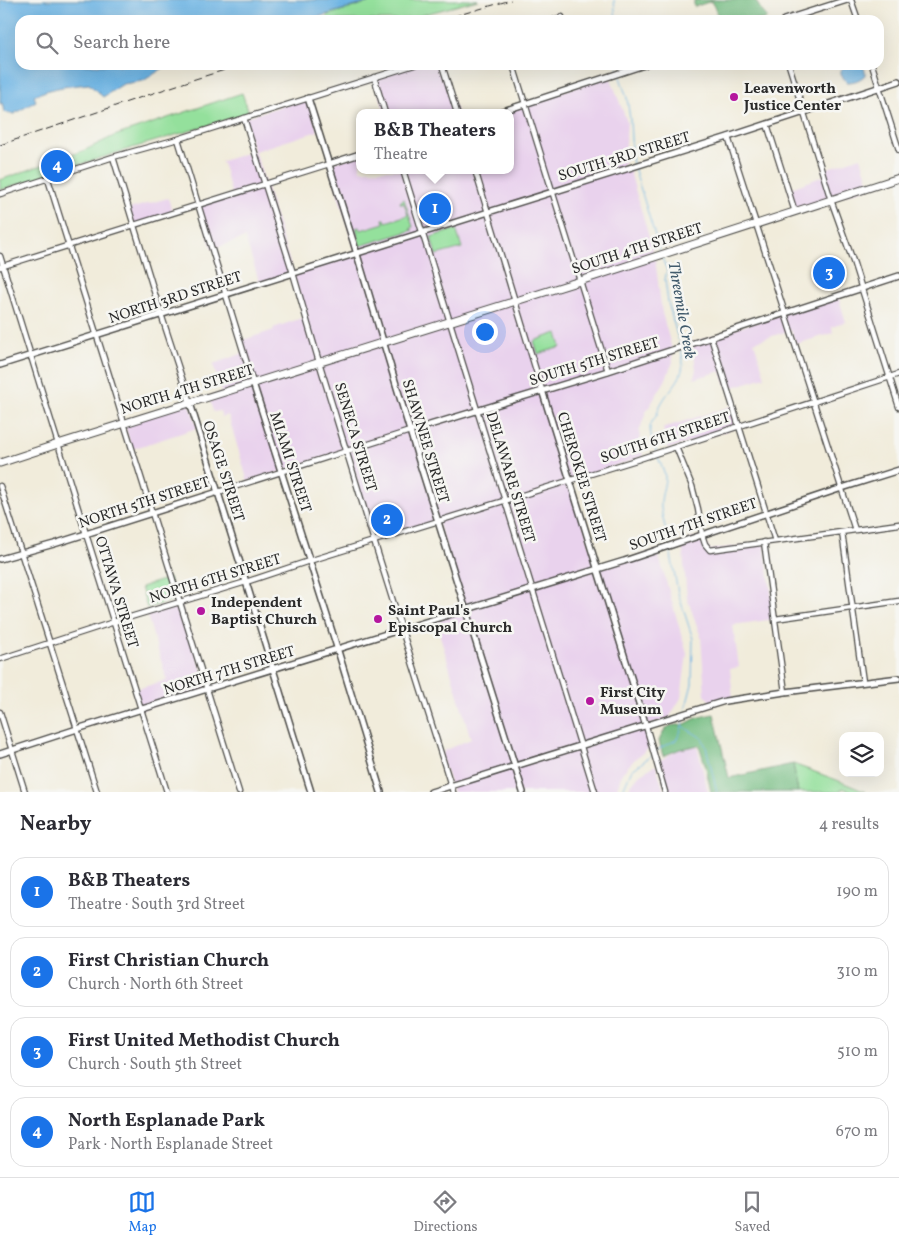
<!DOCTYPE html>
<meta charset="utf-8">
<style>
body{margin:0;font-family:Vollkorn,serif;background:#f7f7f7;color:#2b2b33}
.controls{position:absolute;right:15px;bottom:15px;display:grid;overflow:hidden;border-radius:10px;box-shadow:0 5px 20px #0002}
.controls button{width:45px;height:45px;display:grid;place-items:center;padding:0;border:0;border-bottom:1px solid #e1e1e2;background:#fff;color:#2b2b33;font:25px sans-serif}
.you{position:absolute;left:484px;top:331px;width:18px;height:18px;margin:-12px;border:4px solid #fff;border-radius:50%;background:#1a73e8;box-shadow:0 0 0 8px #1a73e833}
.badge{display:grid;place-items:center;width:32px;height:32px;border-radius:50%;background:#1a73e8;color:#fff;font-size:16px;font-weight:700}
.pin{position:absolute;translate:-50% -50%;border:2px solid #fff;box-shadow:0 1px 5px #0006}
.popup{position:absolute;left:356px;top:109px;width:158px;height:65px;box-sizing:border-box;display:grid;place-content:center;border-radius:10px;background:#fff;filter:drop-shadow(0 1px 4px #0005);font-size:16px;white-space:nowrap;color:#7c7c81}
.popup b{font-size:19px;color:#2b2b33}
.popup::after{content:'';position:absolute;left:50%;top:100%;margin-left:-10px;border:10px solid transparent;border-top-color:#fff}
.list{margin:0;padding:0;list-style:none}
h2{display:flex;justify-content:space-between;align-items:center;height:65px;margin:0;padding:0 20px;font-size:21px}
h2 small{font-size:16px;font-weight:400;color:#7c7c81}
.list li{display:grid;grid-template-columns:32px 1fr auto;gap:15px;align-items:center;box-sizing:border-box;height:70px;margin:0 10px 10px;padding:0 10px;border:1px solid #e1e1e2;border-radius:15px}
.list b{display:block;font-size:19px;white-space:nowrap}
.list p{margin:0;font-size:16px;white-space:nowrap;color:#7c7c81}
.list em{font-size:16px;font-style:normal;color:#7c7c81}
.icon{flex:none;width:28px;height:28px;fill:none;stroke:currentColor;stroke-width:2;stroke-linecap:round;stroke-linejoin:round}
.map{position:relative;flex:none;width:899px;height:792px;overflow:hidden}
.search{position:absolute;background:#fff;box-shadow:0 5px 20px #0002;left:15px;right:15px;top:15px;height:55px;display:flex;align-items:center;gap:12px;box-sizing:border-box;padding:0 18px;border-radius:15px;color:#7c7c81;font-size:19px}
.sheet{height:385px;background:#fff}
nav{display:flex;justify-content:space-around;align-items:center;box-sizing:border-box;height:70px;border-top:1px solid #e1e1e2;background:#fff;font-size:14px;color:#7c7c81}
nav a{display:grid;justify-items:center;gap:2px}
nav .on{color:#1a73e8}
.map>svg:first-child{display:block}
.built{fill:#e9d2ed}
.green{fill:#94e09c;stroke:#608664}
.forest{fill:#77be84;stroke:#517458}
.water{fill:#6cb4e4;stroke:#4c7088}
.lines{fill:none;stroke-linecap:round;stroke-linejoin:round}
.stream{stroke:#6cb4e4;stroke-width:1}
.minor-casing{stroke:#494845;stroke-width:7}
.tertiary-casing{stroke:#494845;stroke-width:8}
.trunk-casing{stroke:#494845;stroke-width:9}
.minor{stroke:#fff;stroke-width:4.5}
.tertiary{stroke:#fff;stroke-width:5}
.trunk{stroke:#fff;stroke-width:7}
.rail{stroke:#2b2b2b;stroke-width:1;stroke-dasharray:8 4;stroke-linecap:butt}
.poi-dot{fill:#b5179e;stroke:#f6f6f2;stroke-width:2}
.labels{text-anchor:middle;stroke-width:5;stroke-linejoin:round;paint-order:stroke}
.poi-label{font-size:15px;font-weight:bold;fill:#2b2b2b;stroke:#f6f6f2;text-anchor:start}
.street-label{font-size:15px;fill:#2b2b2b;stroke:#f6f6f2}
.water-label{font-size:16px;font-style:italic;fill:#425b6c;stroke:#f6f6f2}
</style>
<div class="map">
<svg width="899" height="792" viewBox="0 0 899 792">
<rect width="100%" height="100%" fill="#f6f6f2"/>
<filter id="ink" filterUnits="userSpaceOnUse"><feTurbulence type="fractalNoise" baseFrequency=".02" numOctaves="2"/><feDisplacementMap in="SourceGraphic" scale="10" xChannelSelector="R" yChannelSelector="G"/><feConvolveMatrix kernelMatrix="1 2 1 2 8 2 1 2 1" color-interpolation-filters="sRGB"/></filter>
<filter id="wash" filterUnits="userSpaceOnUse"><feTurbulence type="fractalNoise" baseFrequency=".0096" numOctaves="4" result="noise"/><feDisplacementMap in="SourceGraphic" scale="20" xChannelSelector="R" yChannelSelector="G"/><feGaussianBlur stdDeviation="1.12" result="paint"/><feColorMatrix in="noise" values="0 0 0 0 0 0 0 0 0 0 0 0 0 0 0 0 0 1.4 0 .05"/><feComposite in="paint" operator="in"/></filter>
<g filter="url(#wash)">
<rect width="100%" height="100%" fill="#f1ecdb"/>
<path class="built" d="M414,65H442L457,113H385L374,77Z
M610,76L627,122L625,159L622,169L629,168L655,258L662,313L672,349L673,362L665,381L646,412L639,432L643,457L570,480L597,569L657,550L687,654L681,698L669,718L646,726L652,746L636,758L622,773L616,792H453L441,756L445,750L471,739L435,619L465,609L438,521L407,531L378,534L361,495L347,450L248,482L228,415L222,417L220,411L213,412L209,397L222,393L213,364L244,353L240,341L274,330L273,328L305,317L293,273L260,284L245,238L212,249L198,205L232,195L222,161L254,151L244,118L308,98L318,131L255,151L293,273L356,254L329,164L360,155V170H510V113H497Z
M861,157L870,187L795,212L788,189L824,176L822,170Z
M168,198L173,214L134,226L129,209Z
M838,296L846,322L832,327L833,333L796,344L791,330L754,342L765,377L727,389L721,371L694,379L696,369L693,347L694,342Z
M190,403L197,428L132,449L124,423Z
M732,406L739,427L668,449L663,428Z
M702,535L710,550L764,542L775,619L733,625L739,667L730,669L733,699L712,704L705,695L701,637L687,598L682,542Z
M180,602L208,690L141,710L134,690L167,680L146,612Z
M697,746L708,792H667L659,761L669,755L680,749Z
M656,765L664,792H628L630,786L640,774Z"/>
<path class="green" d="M377,0H478L418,16L398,20H328L327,15Z
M242,93L249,113L119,152L0,190V180L85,150L114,136Z
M404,199L413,227L411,228V230H413L360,246L356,228L359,227L361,230L384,223L383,219H385L386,222L408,215L404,203H400L401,201Z
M456,229L462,248L436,255L431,237Z
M557,333L561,347L538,354L534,341Z
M169,578L175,599L147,608L141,587Z
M793,764L837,780L866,792H851L842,788L840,792H798Z"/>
<path class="forest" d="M694,0H755L762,11L768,18L761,20H720L712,1L694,7Z
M714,714L729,778L793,764L798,792H711L706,768L699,745L680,749L663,756L659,741C662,734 666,725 675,725C679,725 684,725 687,723C697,717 703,716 714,714Z"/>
<path class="water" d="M0,0H377L308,20H20V65H168L143,81L123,84L103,97L89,84C70,86 51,87 34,96L36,101L14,114L4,112L2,103L0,104Z
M846,65H863L865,71V75C860,80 854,82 847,82L841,75V69Z"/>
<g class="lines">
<path class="stream" d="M614,0L616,20
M617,65L618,71
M619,74L627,98L630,119L632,158L633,164
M634,167L660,252
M662,258L667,270L665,280L668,302L680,346
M656,451C654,444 650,435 650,428C651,421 655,419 657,414C658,412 658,409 660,406C670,385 689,379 681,350
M657,454C659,462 664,469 665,477C665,486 660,497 661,508C662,518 667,532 669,543
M670,549L678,593L693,639L692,684L685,711
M682,726L702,738L706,747L717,792
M655,752L662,747L676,740L680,733L685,715
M622,792L631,771L652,755"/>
</g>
</g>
<g filter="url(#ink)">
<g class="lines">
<g class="minor-casing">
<path id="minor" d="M851,0L858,20
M554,20L562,17
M442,65L457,113
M513,65L608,371
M789,65L831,200L854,264L899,407
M872,65L899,150
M374,77L385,113
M244,118L293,273L319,362L374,541L453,792
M767,124L795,212
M728,137L855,530
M178,139L253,383
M113,157L161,314L190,403
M403,170L595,792
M475,170L542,390
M48,179L239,792
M0,194L113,157L178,139L414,65
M0,256L86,534L167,792
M0,267L329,164
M711,337L775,541
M676,447L692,486L698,509L702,535L705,544L710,550L899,524
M0,486L97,792
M218,492L410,431
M842,532L863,682
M764,542L785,692
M775,619L899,601
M0,659L114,622L246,582L309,561L636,460L899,374
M0,712L25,792
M646,726L665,792"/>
</g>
<g class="tertiary-casing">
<path id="tertiary" d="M784,20L847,0
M308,98L353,241L419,461L523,792
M497,113L644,65
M329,164L360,154
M0,365L728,137L899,81
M253,383L335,641L381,792
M542,390L646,726
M190,403L246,582L311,792
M410,431L608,371L899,276
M0,559L54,544L218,492
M0,754L77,729L624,561L842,488L899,470
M431,792L725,701L785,692L899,678"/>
</g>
<g class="trunk-casing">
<path id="trunk" d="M0,463L58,444L580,281L899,178"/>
</g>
<use href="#minor" class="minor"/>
<use href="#tertiary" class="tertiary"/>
<use href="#trunk" class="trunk"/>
<path class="rail" d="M441,20L511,0
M0,145L192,80L241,65"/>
</g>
</g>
<g class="poi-dot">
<circle cx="734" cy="97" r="5"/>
<circle cx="201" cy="611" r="5"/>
<circle cx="378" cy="619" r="5"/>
<circle cx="590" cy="701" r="5"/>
</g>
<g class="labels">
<g class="poi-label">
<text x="744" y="93">Leavenworth<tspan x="744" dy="17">Justice Center</tspan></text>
<text x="211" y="607">Independent<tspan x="211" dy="17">Baptist Church</tspan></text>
<text x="388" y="615">Saint Paul's<tspan x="388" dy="17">Episcopal Church</tspan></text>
<text x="600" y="697">First City<tspan x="600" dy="17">Museum</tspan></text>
</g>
<g class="street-label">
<text transform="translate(624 156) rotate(-17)" y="5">SOUTH 3RD STREET</text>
<text transform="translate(637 248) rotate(-18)" y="5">SOUTH 4TH STREET</text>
<text transform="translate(175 297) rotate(-18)" y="5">NORTH 3RD STREET</text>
<text transform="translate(594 361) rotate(-17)" y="5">SOUTH 5TH STREET</text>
<text transform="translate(187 389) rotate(-17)" y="5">NORTH 4TH STREET</text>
<text transform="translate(356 437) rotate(73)" y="5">SENECA STREET</text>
<text transform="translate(665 437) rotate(-18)" y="5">SOUTH 6TH STREET</text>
<text transform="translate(426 441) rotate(73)" y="5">SHAWNEE STREET</text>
<text transform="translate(291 462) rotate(72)" y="5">MIAMI STREET</text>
<text transform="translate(224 471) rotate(72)" y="5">OSAGE STREET</text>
<text transform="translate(511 477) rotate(73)" y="5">DELAWARE STREET</text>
<text transform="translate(582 477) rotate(73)" y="5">CHEROKEE STREET</text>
<text transform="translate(144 502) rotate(-18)" y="5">NORTH 5TH STREET</text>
<text transform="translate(693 524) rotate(-19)" y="5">SOUTH 7TH STREET</text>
<text transform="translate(215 578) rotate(-17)" y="5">NORTH 6TH STREET</text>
<text transform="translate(117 592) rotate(73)" y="5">OTTAWA STREET</text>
<text transform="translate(229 670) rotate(-17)" y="5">NORTH 7TH STREET</text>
</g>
<g class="water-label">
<text transform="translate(683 310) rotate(80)" y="6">Threemile Creek</text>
</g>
</g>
</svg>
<div class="controls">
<button><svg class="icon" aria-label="layers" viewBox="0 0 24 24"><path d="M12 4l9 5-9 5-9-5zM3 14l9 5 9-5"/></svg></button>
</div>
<div class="you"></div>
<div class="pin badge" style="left:435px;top:209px">1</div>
<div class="popup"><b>B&amp;B Theaters</b>Theatre</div>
<div class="pin badge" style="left:387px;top:520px">2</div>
<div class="pin badge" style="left:829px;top:273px">3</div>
<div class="pin badge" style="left:57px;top:166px">4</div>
<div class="search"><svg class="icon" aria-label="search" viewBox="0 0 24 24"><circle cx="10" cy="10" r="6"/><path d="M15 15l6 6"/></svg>Search here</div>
</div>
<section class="sheet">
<h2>Nearby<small>4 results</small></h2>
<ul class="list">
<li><span class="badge">1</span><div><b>B&amp;B Theaters</b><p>Theatre · South 3rd Street</p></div><em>190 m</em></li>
<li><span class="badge">2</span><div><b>First Christian Church</b><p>Church · North 6th Street</p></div><em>310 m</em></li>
<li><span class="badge">3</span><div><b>First United Methodist Church</b><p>Church · South 5th Street</p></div><em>510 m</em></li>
<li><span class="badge">4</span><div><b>North Esplanade Park</b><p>Park · North Esplanade Street</p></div><em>670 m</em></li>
</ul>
</section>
<nav>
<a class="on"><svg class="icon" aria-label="map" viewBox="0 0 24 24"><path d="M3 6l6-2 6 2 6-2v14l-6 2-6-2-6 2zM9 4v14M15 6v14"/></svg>Map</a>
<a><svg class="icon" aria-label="directions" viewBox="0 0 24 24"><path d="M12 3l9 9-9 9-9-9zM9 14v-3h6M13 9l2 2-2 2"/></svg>Directions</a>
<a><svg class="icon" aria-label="saved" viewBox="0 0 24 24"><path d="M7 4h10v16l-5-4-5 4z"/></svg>Saved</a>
</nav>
